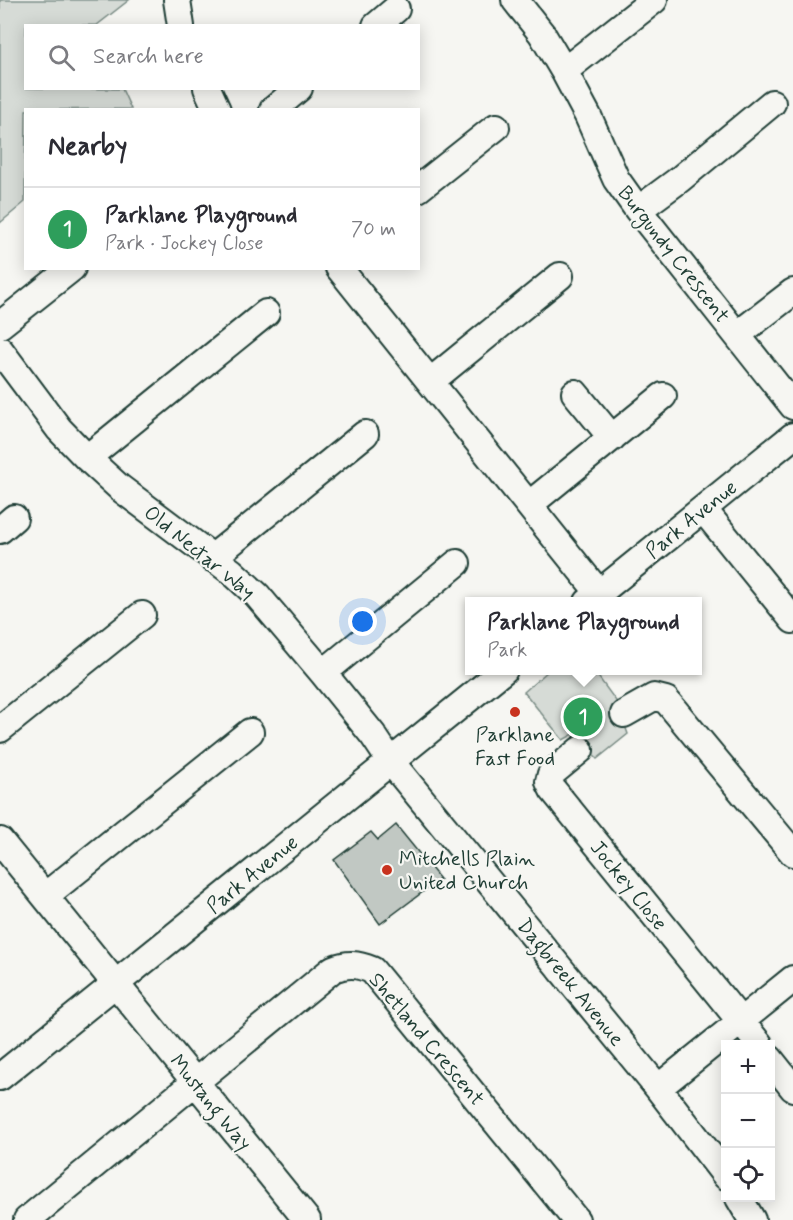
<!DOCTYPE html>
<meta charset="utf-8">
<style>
body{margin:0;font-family:Mynerve,sans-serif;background:#f7f7f7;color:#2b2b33}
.controls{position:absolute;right:18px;bottom:18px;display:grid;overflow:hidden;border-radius:0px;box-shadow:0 3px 15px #0003}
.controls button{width:54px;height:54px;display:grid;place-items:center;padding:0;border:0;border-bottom:2px solid #e1e1e2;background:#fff;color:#2b2b33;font:30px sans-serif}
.you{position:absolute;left:363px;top:622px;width:21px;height:21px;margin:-15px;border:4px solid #fff;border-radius:50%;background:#1a73e8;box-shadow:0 0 0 9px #1a73e833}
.badge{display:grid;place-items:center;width:39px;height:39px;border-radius:50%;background:#2563eb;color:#fff;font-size:20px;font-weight:700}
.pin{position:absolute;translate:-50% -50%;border:3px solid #fff;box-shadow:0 2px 6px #0006}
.popup{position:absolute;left:465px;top:597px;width:237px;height:78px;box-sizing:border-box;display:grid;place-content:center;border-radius:0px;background:#fff;filter:drop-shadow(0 2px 4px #0005);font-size:20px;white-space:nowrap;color:#7c7c81}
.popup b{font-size:22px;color:#2b2b33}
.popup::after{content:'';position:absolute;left:50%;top:100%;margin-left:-12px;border:12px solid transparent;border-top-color:#fff}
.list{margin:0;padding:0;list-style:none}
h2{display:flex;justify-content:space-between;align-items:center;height:78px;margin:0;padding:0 24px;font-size:26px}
h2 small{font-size:20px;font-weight:400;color:#7c7c81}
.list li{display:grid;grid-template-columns:39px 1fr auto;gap:18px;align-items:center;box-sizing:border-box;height:84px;padding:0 24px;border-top:2px solid #e1e1e2}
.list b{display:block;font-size:22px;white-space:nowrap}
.list p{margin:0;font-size:20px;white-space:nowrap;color:#7c7c81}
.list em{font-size:20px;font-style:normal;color:#7c7c81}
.icon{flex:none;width:33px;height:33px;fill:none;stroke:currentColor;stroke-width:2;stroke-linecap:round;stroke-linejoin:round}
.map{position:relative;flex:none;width:793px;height:1220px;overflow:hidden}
.search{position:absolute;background:#fff;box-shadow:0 3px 15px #0003;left:24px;top:24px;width:396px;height:66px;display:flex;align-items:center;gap:15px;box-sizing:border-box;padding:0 21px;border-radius:0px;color:#7c7c81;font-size:22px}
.panel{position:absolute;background:#fff;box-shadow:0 3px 15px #0003;left:24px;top:108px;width:396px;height:162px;border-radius:0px}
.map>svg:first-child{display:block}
.green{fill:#d6dbd6;stroke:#7a8c85;stroke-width:1.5}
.building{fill:#c1c8c3;stroke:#1f3d34;stroke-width:1.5}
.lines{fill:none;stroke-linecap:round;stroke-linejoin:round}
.minor-casing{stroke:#1f3d34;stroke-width:30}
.minor{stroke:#f6f6f2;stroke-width:26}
.poi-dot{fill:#c8321e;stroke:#f6f6f2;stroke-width:2}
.labels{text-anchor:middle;stroke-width:4.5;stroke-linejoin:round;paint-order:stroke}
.street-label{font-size:21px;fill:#1f3d34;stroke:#f6f6f2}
.poi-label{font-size:21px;fill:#1f3d34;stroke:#f6f6f2}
</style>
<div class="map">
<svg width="793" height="1220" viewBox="0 0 793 1220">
<rect width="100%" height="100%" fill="#f6f6f2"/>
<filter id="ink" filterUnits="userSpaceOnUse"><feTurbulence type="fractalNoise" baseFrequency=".0167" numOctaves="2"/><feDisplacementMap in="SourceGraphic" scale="12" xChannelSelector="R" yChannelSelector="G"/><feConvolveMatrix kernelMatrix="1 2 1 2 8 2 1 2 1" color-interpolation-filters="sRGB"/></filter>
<g filter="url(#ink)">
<path class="green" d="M0,0H129L97,25L26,26V88L122,89L131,109L26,110L25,202L0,223Z
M548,671H594L616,701L628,734L597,759L574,734L563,740L524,692Z"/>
<path class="building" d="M396,825L440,879L380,924L334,860L371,832L378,840Z"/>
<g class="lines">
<g class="minor-casing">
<path id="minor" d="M177,0L181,26
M515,0L542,34L564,71L588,116L616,179L638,210L793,406
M376,26L396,9
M564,71L654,0
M207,88L217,110
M273,110L299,88
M418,189L496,127
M638,210L680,179L772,103
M339,268L599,593
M0,325L72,268
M737,335L793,292
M0,350L59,429L87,458L120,488L232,572L257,595L323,673L373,735L391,762L658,1088L726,1176
M431,381L560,276
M575,393L612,438
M87,458L266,313
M530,504L663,396
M703,509L793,620
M0,530L14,518
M212,558L365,434
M588,602L793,436
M323,673L457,563
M624,714L654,697L666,700L793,853
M0,729L142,615
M580,750L551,774L549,782L553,790L759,1044
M0,841L307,1220
M45,896L250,732
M770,1059L793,1088
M0,1077L504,670
M658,1088L793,979
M739,1198L752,1220
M27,1220L333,969C348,963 357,964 372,970L576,1220"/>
</g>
<use href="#minor" class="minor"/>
</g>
</g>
<g class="poi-dot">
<circle cx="515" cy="712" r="6"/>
<circle cx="387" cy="870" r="6"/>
</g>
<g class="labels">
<g class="street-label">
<text transform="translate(674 254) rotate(52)" y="7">Burgundy Crescent</text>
<text transform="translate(691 519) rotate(-39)" y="7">Park Avenue</text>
<text transform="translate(200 552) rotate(39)" y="7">Old Nectar Way</text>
<text transform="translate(252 874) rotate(-39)" y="7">Park Avenue</text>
<text transform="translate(629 885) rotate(51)" y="7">Jockey Close</text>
<text transform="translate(571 982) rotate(51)" y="7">Dagbreek Avenue</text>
<text transform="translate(427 1039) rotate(50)" y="7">Shetland Crescent</text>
<text transform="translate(211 1102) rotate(51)" y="7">Mustang Way</text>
</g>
<g class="poi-label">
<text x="515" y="741">Parklane<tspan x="515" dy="24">Fast Food</tspan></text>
<text x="399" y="865" text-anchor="start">Mitchells Plain<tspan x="399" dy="24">United Church</tspan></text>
</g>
</g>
</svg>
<div class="controls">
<button>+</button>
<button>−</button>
<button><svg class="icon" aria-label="locate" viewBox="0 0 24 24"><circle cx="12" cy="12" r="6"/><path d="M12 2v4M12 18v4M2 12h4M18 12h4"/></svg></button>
</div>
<div class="you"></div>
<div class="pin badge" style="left:583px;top:717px;background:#2e9e5b">1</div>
<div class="popup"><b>Parklane Playground</b>Park</div>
<div class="search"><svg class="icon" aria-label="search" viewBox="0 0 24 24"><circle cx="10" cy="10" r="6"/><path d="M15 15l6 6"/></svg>Search here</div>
<section class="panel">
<h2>Nearby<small></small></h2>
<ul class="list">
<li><span class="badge" style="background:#2e9e5b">1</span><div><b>Parklane Playground</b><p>Park · Jockey Close</p></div><em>70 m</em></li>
</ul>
</section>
</div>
